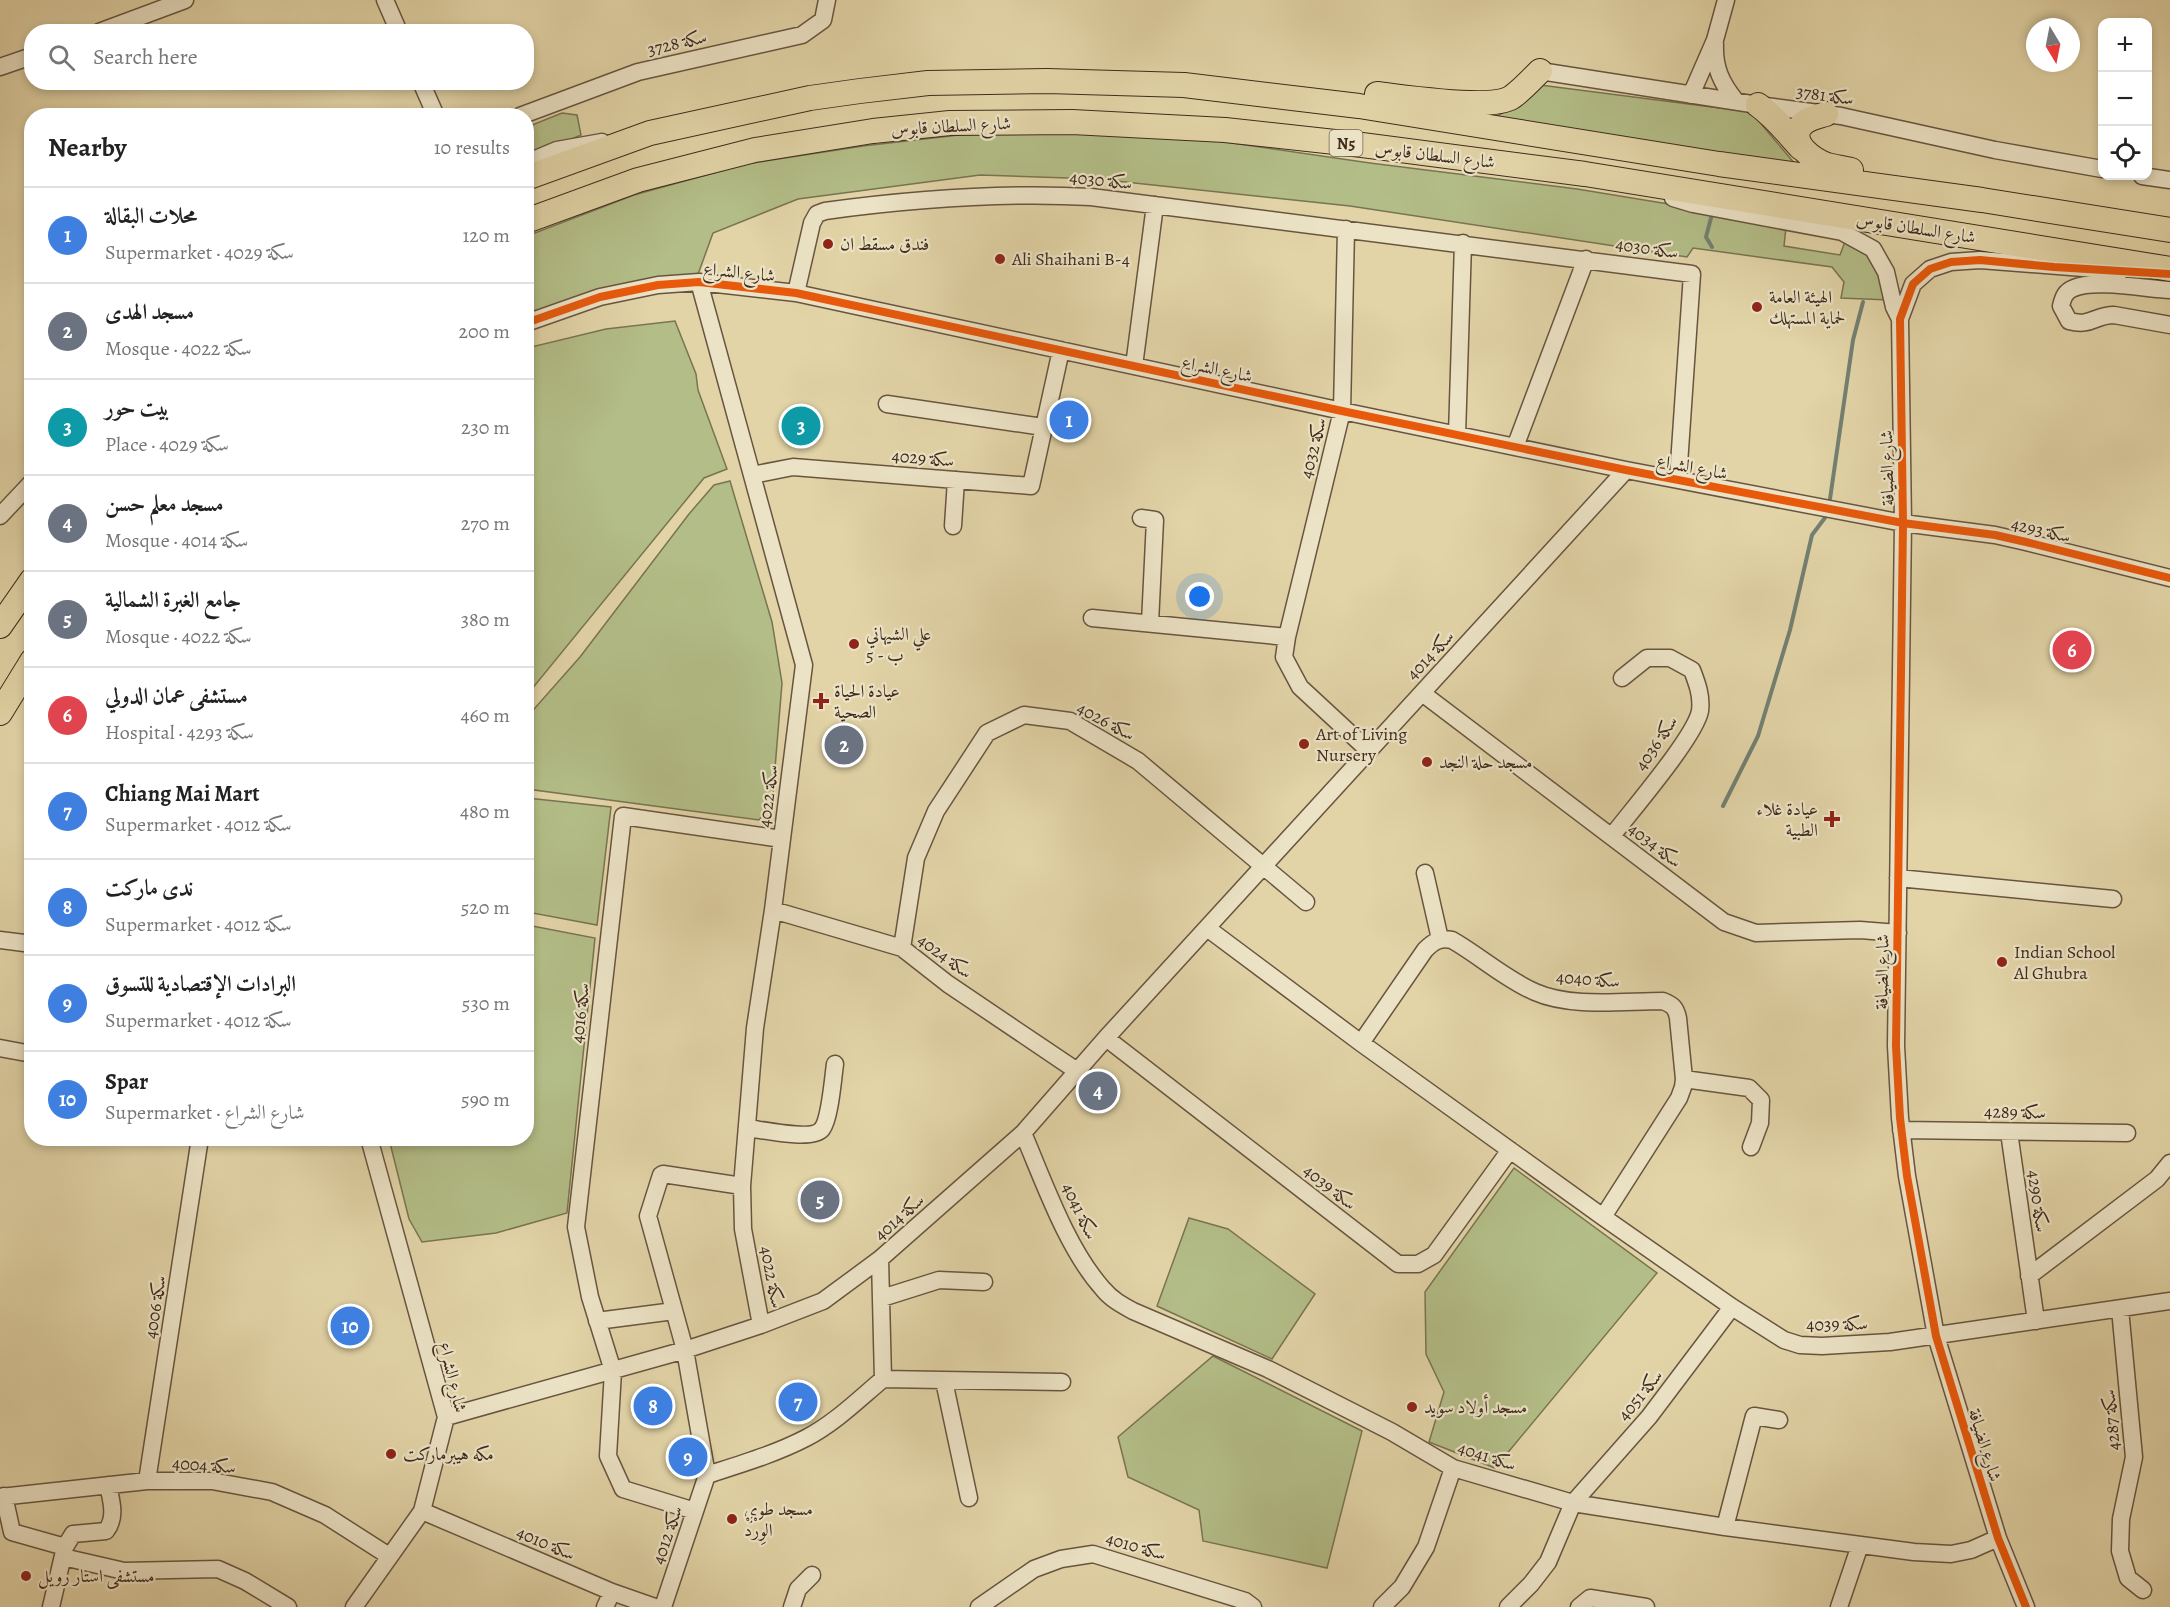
<!DOCTYPE html>
<meta charset="utf-8">
<style>
body{margin:0;font-family:Alegreya,Amiri,serif;background:#f2f2f2;color:#222}
.controls{position:absolute;right:18px;top:18px;display:grid;overflow:hidden;border-radius:12px;box-shadow:0 3px 9px #0003}
.controls button{width:54px;height:54px;display:grid;place-items:center;padding:0;border:0;border-bottom:2px solid #e0e0e0;background:#fff;color:#222;font:30px sans-serif}
.compass{position:absolute;left:2026px;top:18px;width:54px;height:54px;border-radius:50%;background:#fff;box-shadow:0 3px 9px #0003;rotate:170deg}
.you{position:absolute;left:1200px;top:597px;width:21px;height:21px;margin:-15px;border:4px solid #fff;border-radius:50%;background:#1a73e8;box-shadow:0 0 0 9px #1a73e833}
.badge{display:grid;place-items:center;width:39px;height:39px;border-radius:50%;background:#111827;color:#fff;font-size:20px;font-weight:700}
.pin{position:absolute;translate:-50% -50%;border:3px solid #fff;box-shadow:0 2px 6px #0006}
.list{margin:0;padding:0;list-style:none}
h2{display:flex;justify-content:space-between;align-items:center;height:78px;margin:0;padding:0 24px;font-size:26px}
h2 small{font-size:20px;font-weight:400;color:#767676}
.list li{display:grid;grid-template-columns:39px 1fr auto;gap:18px;align-items:center;box-sizing:border-box;height:96px;padding:0 24px;border-top:2px solid #e0e0e0}
.list b{display:block;font-size:22px;white-space:nowrap}
.list p{margin:0;font-size:20px;white-space:nowrap;color:#767676}
.list em{font-size:20px;font-style:normal;color:#767676}
.icon{flex:none;width:33px;height:33px;fill:none;stroke:currentColor;stroke-width:2;stroke-linecap:round;stroke-linejoin:round}
.map{position:relative;flex:none;width:2170px;height:1607px;overflow:hidden}
.search{position:absolute;background:#fff;box-shadow:0 3px 9px #0003;left:24px;top:24px;width:510px;height:66px;display:flex;align-items:center;gap:15px;box-sizing:border-box;padding:0 21px;border-radius:24px;color:#767676;font-size:22px}
.panel{position:absolute;background:#fff;box-shadow:0 3px 9px #0003;left:24px;top:108px;width:510px;height:1038px;border-radius:24px}
.map>svg:first-child{display:block}
.green{fill:#b3bd87;stroke:#797452;stroke-width:1.5}
.lines{fill:none;stroke-linecap:round;stroke-linejoin:round}
.stream{stroke:#738072;stroke-width:4}
.minor-casing{stroke:#685540;stroke-width:19}
.highway-casing{stroke:#3f2b1d;stroke-width:26}
.minor{stroke:#ece3c6;stroke-width:16}
.highway{stroke:#e2d4a7;stroke-width:24}
.cycleway-casing{stroke:#ece3c6;stroke-width:11}
.cycleway{stroke:#e8590c;stroke-width:8}
.poi-dot{fill:#8f2418;stroke:#ece3c6;stroke-width:2}
.labels{text-anchor:middle;stroke-width:4.5;stroke-linejoin:round;paint-order:stroke}
.shield{fill:#ece3c6;stroke:#736250;stroke-width:1.5}
.shield-label{font-size:16px;font-weight:bold;fill:#3f2b1d}
.street-label{font-size:18px;fill:#3f2b1d;stroke:#ece3c6}
.poi-label{font-size:18px;fill:#3f2b1d;stroke:#ece3c6;text-anchor:start}
</style>
<div class="map">
<svg width="2170" height="1607" viewBox="0 0 2170 1607">
<rect width="100%" height="100%" fill="#e2d4a7"/>
<filter id="stains"><feTurbulence type="fractalNoise" baseFrequency=".00333" numOctaves="4"/><feColorMatrix values="0 0 0 0 .2 0 0 0 0 .09 0 0 0 0 .02 0 0 0 .5 -.17"/></filter>
<radialGradient id="worn" r=".72"><stop offset=".6" stop-color="#630" stop-opacity="0"/><stop offset="1" stop-color="#630" stop-opacity=".3"/></radialGradient>
<path class="green" d="M1540,85L1751,112L1796,165L1495,118Z
M562,113L577,115L581,135L527,158V127Z
M994,131L1197,138L1370,163L1577,189L1693,208L1786,227L1784,246L1840,255L1846,239L1870,252L1889,300L1841,298L1844,282L1832,267L1693,248L1687,257L1350,206L1097,179L980,175L798,199L713,233L697,277L527,318V236L634,195L746,164L863,146Z
M675,321L696,374L698,390L727,469L704,478L527,695V348L606,329Z
M730,481L772,622L782,683L772,805L759,820L527,789V717L580,657L689,514L714,485Z
M527,798L611,807L597,925L527,912Z
M527,925L595,938L567,1213L496,1233L422,1242L409,1219L389,1139L526,1138Z
M1514,1168L1657,1273L1495,1468L1429,1442L1444,1392L1426,1354L1425,1292Z
M1189,1218L1228,1229L1315,1294L1272,1359L1157,1306Z
M1213,1356L1362,1431L1327,1568L1203,1541L1199,1510L1128,1477L1118,1437Z"/>
<g class="lines">
<path class="stream" d="M1711,218L1706,237L1712,247
M1830,499L1853,340L1863,302
M1723,806L1758,736L1790,630L1812,535L1827,515"/>
<g class="minor-casing">
<path id="minor" d="M385,0L399,32
M99,32L185,0
M1715,44C1714,67 1721,83 1736,101
M0,67L32,56
M1540,71L1758,105L1841,116L1995,150L2102,169
M421,82L436,116
M1691,95L1715,40L1726,0
M520,116L638,72L802,35L823,20L827,0
M526,163L557,150L602,142
M2142,176L2170,180
M1673,198L1693,204L1842,232L1873,249L1886,272L1894,307L1900,319
M1346,229L1342,411L1287,637L1284,657L1300,687L1368,750
M699,282L804,665L773,910L755,1028L742,1186L743,1229L761,1325
M2170,290C2147,289 2094,279 2074,288C2065,291 2063,298 2061,306L2069,321C2092,327 2094,315 2114,315L2170,325
M796,293L812,223L817,214L825,211C914,199 1001,192 1091,197L1692,274L1678,479
M526,323L600,297L658,285L699,282L796,293L1342,411L1626,470L1903,523L1995,535L2026,542L2170,578
M1134,366L1155,205
M887,404L1043,427
M1457,435L1463,243
M1515,447L1586,259
M752,475L793,467L1031,486L1061,350
M0,516L32,482
M1141,518L1155,520L1150,623
M953,526L956,480
M1092,618L1287,637
M1422,693L1724,922L1756,933L1860,930L1898,933
M1612,836C1631,811 1695,737 1700,711C1702,696 1697,683 1692,670L1670,658H1647L1622,678
M1425,873L1440,939
M1898,878L2113,899
M773,910L902,948L948,984L1077,1071
M1207,928L1361,1043L1603,1217L1732,1307L1784,1340L1800,1345L1822,1346L1890,1342L2170,1301
M0,940L32,944
M902,948L916,858L936,811L987,733L1024,715L1070,721L1138,761L1306,902
M1106,1038L1398,1264H1418L1434,1255L1510,1150
M1361,1043L1425,950C1433,942 1440,937 1452,940C1480,956 1505,979 1535,992C1571,1008 1623,1001 1663,1001C1673,1005 1676,1008 1678,1018L1684,1079L1683,1087L1679,1098L1603,1217
M0,1048L32,1054
M1684,1079L1749,1088L1761,1100L1760,1123L1751,1147
M748,1128C763,1130 813,1141 822,1129C830,1119 833,1078 835,1064
M1901,1130L2127,1133
M2009,1132L2036,1321
M1023,1133C1044,1182 1067,1249 1103,1289C1111,1299 1122,1305 1133,1311L1268,1369L1392,1432L1453,1468L1573,1503L1725,1527L1914,1552L1951,1554L1971,1550L1998,1538
M880,1259L883,1379
M2029,1276L2157,1179L2170,1163
M882,1298L939,1280L984,1282
M2120,1309L2134,1457L2121,1519L2120,1551L2128,1578L2143,1590
M597,1321L674,1311
M944,1381L969,1498
M446,1417L685,1350L761,1325L823,1301L880,1259L1023,1133L1106,1038L1626,470
M707,1475L685,1350L648,1216L661,1175L663,1174L742,1186
M147,1481L200,1138
M4,1496L12,1532L65,1547
M0,1497L147,1481H212L272,1492L325,1515L389,1556
M422,1511L612,1592L655,1607
M695,1511L623,1489L608,1456L613,1371L590,1297L576,1227L623,816L782,839
M1725,1527L1754,1416L1779,1420
M63,1557L124,1571L218,1569L245,1581L288,1607
M51,1607L65,1547L73,1534L106,1531C117,1517 111,1500 108,1485
M354,1607L422,1511L446,1417L369,1138
M605,1607L612,1592
M663,1607L707,1475C741,1464 775,1454 806,1438C835,1423 859,1399 883,1379L1062,1382
M792,1607L798,1589L812,1575
M979,1607L1034,1569L1061,1559L1093,1554L1245,1601L1253,1607
M1382,1607L1402,1587L1426,1547L1453,1468
M1508,1607L1531,1584L1548,1562L1573,1503L1649,1417L1732,1307
M1579,1607L1590,1598L1646,1607
M1839,1607L1860,1545
M2026,1607L1998,1538L1936,1336L1907,1176L1900,1118L1896,1046L1903,523L1900,319L1913,284L1930,269L1951,262L1980,260L2121,271"/>
</g>
<g class="highway-casing">
<path id="highway" d="M1377,94C1404,97 1491,111 1512,97C1522,90 1531,80 1540,71
M1758,105C1775,117 1787,133 1801,148
M1826,114C1817,117 1806,118 1800,127C1789,144 1814,160 1827,165C1835,167 1843,168 1851,170
M526,178L650,133L810,98L860,91L928,83L1047,81L1184,85L1359,106L1719,164L1982,200L2170,230
M526,221L638,180L755,150L873,131L950,123L1072,122L1225,130L1362,145L1585,174L2170,269
M0,626L32,580
M0,713L32,661"/>
</g>
<use href="#minor" class="minor"/>
<use href="#highway" class="highway"/>
<g class="cycleway-casing">
<path id="cycleway" d="M526,323L600,297L658,285L699,282L796,293L1342,411L1626,470L1903,523L1995,535L2026,542L2170,578
M2026,1607L1998,1538L1936,1336L1907,1176L1900,1118L1896,1046L1903,523L1900,319L1913,284L1930,269L1951,262L1980,260L2054,267L2170,274"/>
</g>
<use href="#cycleway" class="cycleway"/>
</g>
<g class="poi-dot">
<circle cx="828" cy="244" r="6"/>
<circle cx="1000" cy="259" r="6"/>
<circle cx="1757" cy="307" r="6"/>
<circle cx="854" cy="644" r="6"/>
<path d="M818 692h6v6h6v6h-6v6h-6v-6h-6v-6h6z"/>
<circle cx="1304" cy="744" r="6"/>
<circle cx="1427" cy="762" r="6"/>
<path d="M1829 810h6v6h6v6h-6v6h-6v-6h-6v-6h6z"/>
<circle cx="2002" cy="962" r="6"/>
<circle cx="1412" cy="1407" r="6"/>
<circle cx="391" cy="1454" r="6"/>
<circle cx="732" cy="1519" r="6"/>
<circle cx="26" cy="1576" r="6"/>
</g>
<g class="labels">
<rect class="shield" x="1329.5" y="130" width="33" height="26" rx="4.5"/>
<g class="shield-label">
<text x="1346" y="149">N5</text>
</g>
<g class="street-label">
<text transform="translate(677 43) rotate(-13)" y="6">سكة 3728</text>
<text transform="translate(1825 95) rotate(8)" y="6">سكة 3781</text>
<text transform="translate(951 126) rotate(-3)" y="6">شارع السلطان قابوس</text>
<text transform="translate(1435 155) rotate(7)" y="6">شارع السلطان قابوس</text>
<text transform="translate(1101 180) rotate(6)" y="6">سكة 4030</text>
<text transform="translate(1916 228) rotate(9)" y="6">شارع السلطان قابوس</text>
<text transform="translate(1647 248) rotate(8)" y="6">سكة 4030</text>
<text transform="translate(739 272) rotate(6)" y="6">شارع الشراع</text>
<text transform="translate(1217 369) rotate(12)" y="6">شارع الشراع</text>
<text transform="translate(1313 448) rotate(-76)" y="6">سكة 4032</text>
<text transform="translate(923 458) rotate(5)" y="6">سكة 4029</text>
<text transform="translate(1692 467) rotate(11)" y="6">شارع الشراع</text>
<text transform="translate(1887 468) rotate(-91)" y="6">شارع الضيافة</text>
<text transform="translate(2041 530) rotate(13)" y="6">سكة 4293</text>
<text transform="translate(1430 655) rotate(-47)" y="6">سكة 4014</text>
<text transform="translate(1106 721) rotate(28)" y="6">سكة 4026</text>
<text transform="translate(1656 743) rotate(-56)" y="6">سكة 4036</text>
<text transform="translate(768 796) rotate(-83)" y="6">سكة 4022</text>
<text transform="translate(1655 845) rotate(37)" y="6">سكة 4034</text>
<text transform="translate(945 956) rotate(36)" y="6">سكة 4024</text>
<text transform="translate(1882 972) rotate(-89)" y="6">شارع الضيافة</text>
<text transform="translate(1588 979) rotate(4)" y="6">سكة 4040</text>
<text transform="translate(580 1013) rotate(-84)" y="6">سكة 4016</text>
<text transform="translate(2015 1112) rotate(1)" y="6">سكة 4289</text>
<text transform="translate(1330 1187) rotate(38)" y="6">سكة 4039</text>
<text transform="translate(2038 1201) rotate(82)" y="6">سكة 4290</text>
<text transform="translate(1080 1211) rotate(64)" y="6">سكة 4041</text>
<text transform="translate(899 1217) rotate(-42)" y="6">سكة 4014</text>
<text transform="translate(772 1277) rotate(79)" y="6">سكة 4022</text>
<text transform="translate(155 1307) rotate(-81)" y="6">سكة 4006</text>
<text transform="translate(1837 1324) rotate(-1)" y="6">سكة 4039</text>
<text transform="translate(453 1377) rotate(77)" y="6">شارع الشراع</text>
<text transform="translate(1640 1395) rotate(-51)" y="6">سكة 4051</text>
<text transform="translate(2111 1420) rotate(-95)" y="6">سكة 4287</text>
<text transform="translate(1985 1445) rotate(73)" y="6">شارع الضيافة</text>
<text transform="translate(1487 1456) rotate(18)" y="6">سكة 4041</text>
<text transform="translate(204 1465) rotate(4)" y="6">سكة 4004</text>
<text transform="translate(667 1535) rotate(-71)" y="6">سكة 4012</text>
<text transform="translate(546 1543) rotate(23)" y="6">سكة 4010</text>
<text transform="translate(1136 1546) rotate(16)" y="6">سكة 4010</text>
</g>
<g class="poi-label">
<text x="840" y="250">فندق مسقط ان</text>
<text x="1012" y="265">Ali Shaihani B-4</text>
<text x="1769" y="303">الهيئة العامة<tspan x="1769" dy="21">لحماية المستهلك</tspan></text>
<text x="866" y="640">علي الشيهاني<tspan x="866" dy="21">ب - 5</tspan></text>
<text x="834" y="697">عيادة الحياة<tspan x="834" dy="21">الصحية</tspan></text>
<text x="1316" y="740">Art of Living<tspan x="1316" dy="21">Nursery</tspan></text>
<text x="1439" y="768">مسجد حلة النجد</text>
<text x="1818" y="815" text-anchor="end">عيادة غلاء<tspan x="1818" dy="21">الطبية</tspan></text>
<text x="2014" y="958">Indian School<tspan x="2014" dy="21">Al Ghubra</tspan></text>
<text x="1424" y="1413">مسجد أولاد سويد</text>
<text x="403" y="1460">مكه هيبرماركت</text>
<text x="744" y="1515">مسجد طوي<tspan x="744" dy="21">الوِرْدْ</tspan></text>
<text x="38" y="1582">مستشفى استار رويل</text>
</g>
</g>
<rect width="100%" height="100%" filter="url(#stains)"/>
<rect width="100%" height="100%" fill="url(#worn)"/>
</svg>
<div class="controls">
<button>+</button>
<button>−</button>
<button><svg class="icon" aria-label="locate" viewBox="0 0 24 24"><circle cx="12" cy="12" r="6"/><path d="M12 2v4M12 18v4M2 12h4M18 12h4"/></svg></button>
</div>
<svg class="compass" viewBox="-18 -18 36 36"><path d="M0-13l5 13h-10z" fill="#e53935"/><path d="M0 13l5-13h-10z" fill="#767676"/></svg>
<div class="you"></div>
<div class="pin badge" style="left:1069px;top:420px;background:#3f7fe0">1</div>
<div class="pin badge" style="left:844px;top:745px;background:#6b7280">2</div>
<div class="pin badge" style="left:801px;top:426px;background:#0f9aa8">3</div>
<div class="pin badge" style="left:1098px;top:1091px;background:#6b7280">4</div>
<div class="pin badge" style="left:820px;top:1200px;background:#6b7280">5</div>
<div class="pin badge" style="left:2072px;top:650px;background:#e0444e">6</div>
<div class="pin badge" style="left:798px;top:1402px;background:#3f7fe0">7</div>
<div class="pin badge" style="left:653px;top:1406px;background:#3f7fe0">8</div>
<div class="pin badge" style="left:688px;top:1457px;background:#3f7fe0">9</div>
<div class="pin badge" style="left:350px;top:1326px;background:#3f7fe0">10</div>
<div class="search"><svg class="icon" aria-label="search" viewBox="0 0 24 24"><circle cx="10" cy="10" r="6"/><path d="M15 15l6 6"/></svg>Search here</div>
<section class="panel">
<h2>Nearby<small>10 results</small></h2>
<ul class="list">
<li><span class="badge" style="background:#3f7fe0">1</span><div><b>محلات البقالة</b><p>Supermarket · سكة 4029</p></div><em>120 m</em></li>
<li><span class="badge" style="background:#6b7280">2</span><div><b>مسجد الهدى</b><p>Mosque · سكة 4022</p></div><em>200 m</em></li>
<li><span class="badge" style="background:#0f9aa8">3</span><div><b>بيت حور</b><p>Place · سكة 4029</p></div><em>230 m</em></li>
<li><span class="badge" style="background:#6b7280">4</span><div><b>مسجد معلم حسن</b><p>Mosque · سكة 4014</p></div><em>270 m</em></li>
<li><span class="badge" style="background:#6b7280">5</span><div><b>جامع الغبرة الشمالية</b><p>Mosque · سكة 4022</p></div><em>380 m</em></li>
<li><span class="badge" style="background:#e0444e">6</span><div><b>مستشفى عمان الدولي</b><p>Hospital · سكة 4293</p></div><em>460 m</em></li>
<li><span class="badge" style="background:#3f7fe0">7</span><div><b>Chiang Mai Mart</b><p>Supermarket · سكة 4012</p></div><em>480 m</em></li>
<li><span class="badge" style="background:#3f7fe0">8</span><div><b>ندى ماركت</b><p>Supermarket · سكة 4012</p></div><em>520 m</em></li>
<li><span class="badge" style="background:#3f7fe0">9</span><div><b>البرادات الإقتصادية للتسوق</b><p>Supermarket · سكة 4012</p></div><em>530 m</em></li>
<li><span class="badge" style="background:#3f7fe0">10</span><div><b>Spar</b><p>Supermarket · شارع الشراع</p></div><em>590 m</em></li>
</ul>
</section>
</div>
